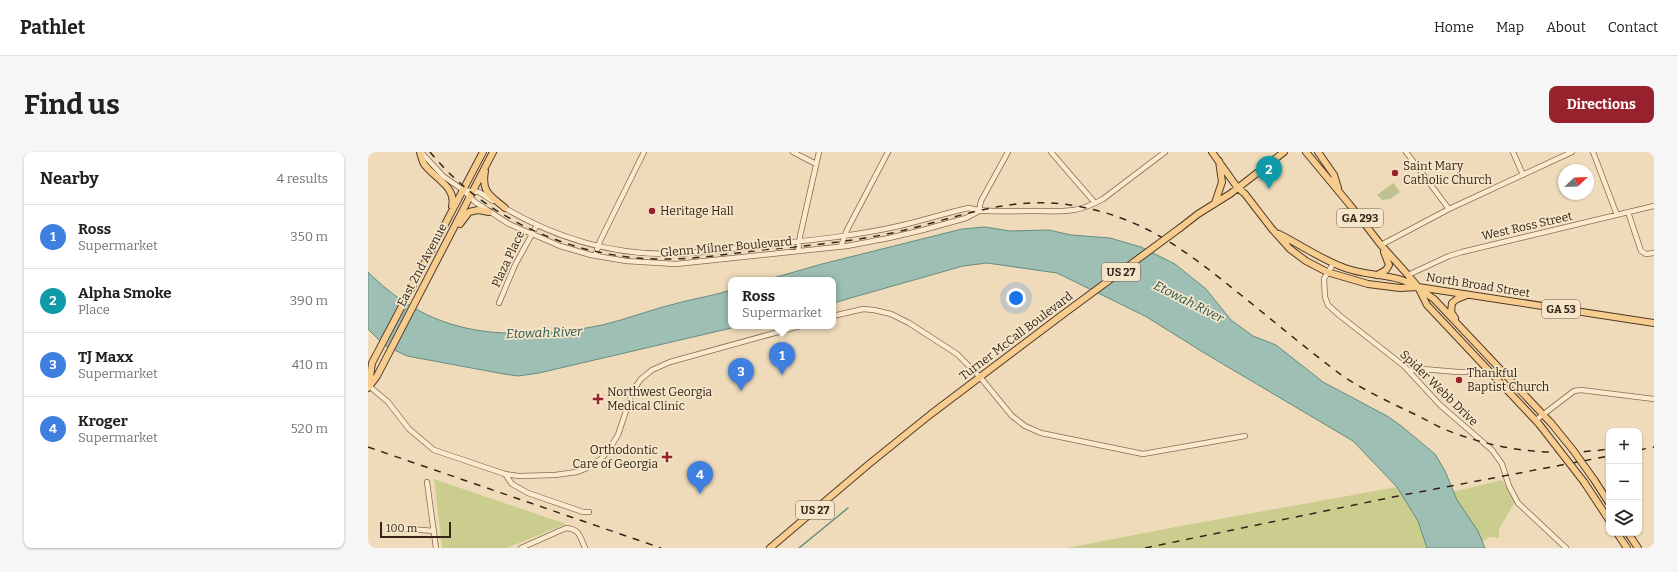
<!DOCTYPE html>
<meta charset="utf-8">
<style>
body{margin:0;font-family:Bitter,serif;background:#f6f6f6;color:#202124}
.controls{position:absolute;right:12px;bottom:12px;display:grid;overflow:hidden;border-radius:8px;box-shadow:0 1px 3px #0004}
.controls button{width:36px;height:36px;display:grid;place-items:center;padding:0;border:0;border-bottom:1px solid #e0e0e0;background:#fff;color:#202124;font:20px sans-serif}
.compass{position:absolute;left:1190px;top:12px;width:36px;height:36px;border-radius:50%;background:#fff;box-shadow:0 1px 3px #0004;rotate:67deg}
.scale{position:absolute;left:12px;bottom:10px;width:71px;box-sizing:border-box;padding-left:4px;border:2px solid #34241a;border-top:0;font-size:11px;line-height:14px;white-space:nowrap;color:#34241a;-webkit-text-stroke:3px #f6e6c9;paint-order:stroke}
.you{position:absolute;left:648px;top:146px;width:14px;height:14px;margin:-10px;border:3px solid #fff;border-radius:50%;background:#1a73e8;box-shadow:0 0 0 6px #1a73e833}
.badge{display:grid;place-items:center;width:26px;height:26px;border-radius:50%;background:#97212c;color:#fff;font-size:13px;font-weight:700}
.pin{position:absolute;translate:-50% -33px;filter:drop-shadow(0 1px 2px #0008)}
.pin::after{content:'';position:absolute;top:21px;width:14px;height:12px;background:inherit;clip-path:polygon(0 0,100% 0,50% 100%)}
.popup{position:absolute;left:360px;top:125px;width:108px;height:52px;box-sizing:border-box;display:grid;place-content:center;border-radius:8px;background:#fff;filter:drop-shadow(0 1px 3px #0005);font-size:13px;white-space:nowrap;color:#757577}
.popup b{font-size:15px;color:#202124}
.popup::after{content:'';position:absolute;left:50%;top:100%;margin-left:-8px;border:8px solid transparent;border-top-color:#fff}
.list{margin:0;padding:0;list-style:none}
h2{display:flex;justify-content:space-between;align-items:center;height:52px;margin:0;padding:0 16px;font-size:17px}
h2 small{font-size:13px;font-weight:400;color:#757577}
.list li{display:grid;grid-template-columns:26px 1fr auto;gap:12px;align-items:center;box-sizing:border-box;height:64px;padding:0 16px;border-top:1px solid #e0e0e0}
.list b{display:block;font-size:15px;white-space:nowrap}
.list p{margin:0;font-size:13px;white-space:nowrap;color:#757577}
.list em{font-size:13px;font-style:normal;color:#757577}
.icon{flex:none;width:22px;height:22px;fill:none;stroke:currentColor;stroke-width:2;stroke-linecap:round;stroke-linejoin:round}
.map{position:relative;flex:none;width:1286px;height:396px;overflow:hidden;border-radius:8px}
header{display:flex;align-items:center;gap:24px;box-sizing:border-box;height:56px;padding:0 20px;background:#fff;border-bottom:1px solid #e0e0e0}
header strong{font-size:19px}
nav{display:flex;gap:22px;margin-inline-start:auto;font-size:14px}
.intro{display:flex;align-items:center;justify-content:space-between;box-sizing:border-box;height:96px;padding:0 24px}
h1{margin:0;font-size:28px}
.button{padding:10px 18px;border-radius:8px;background:#97212c;color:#fff;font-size:14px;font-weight:700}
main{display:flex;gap:24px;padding:0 24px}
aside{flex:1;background:#fff;border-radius:8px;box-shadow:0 1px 3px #0004}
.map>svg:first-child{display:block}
.green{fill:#cacd8e}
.cemetery{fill:#bfc18e}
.water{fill:#9ebfb3;stroke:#668c80}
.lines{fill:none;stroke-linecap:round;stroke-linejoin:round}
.stream{stroke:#668c80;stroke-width:1.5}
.minor-casing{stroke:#866b54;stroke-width:6}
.major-casing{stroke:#533929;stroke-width:8}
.minor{stroke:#fae9cd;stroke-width:4.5}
.major{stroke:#f6cd8e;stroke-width:6}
.rail{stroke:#34241a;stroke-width:1.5;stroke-dasharray:7 7;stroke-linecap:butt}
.major-bridge-casing{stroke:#533929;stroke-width:8;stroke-linecap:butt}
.major-bridge{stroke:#f6cd8e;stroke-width:6}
.poi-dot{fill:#97212c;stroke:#f6e6c9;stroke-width:1.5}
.labels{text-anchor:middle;stroke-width:3.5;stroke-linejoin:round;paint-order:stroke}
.shield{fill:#f6e6c9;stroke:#6e5e4e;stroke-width:1}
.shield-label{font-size:11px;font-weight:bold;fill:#34241a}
.poi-label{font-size:12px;fill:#34241a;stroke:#f6e6c9;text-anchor:start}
.street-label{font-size:12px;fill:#34241a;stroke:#f6e6c9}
.water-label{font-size:13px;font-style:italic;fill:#28554f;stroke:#f6e6c9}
</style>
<header>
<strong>Pathlet</strong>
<nav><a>Home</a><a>Map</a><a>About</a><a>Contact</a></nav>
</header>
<div class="intro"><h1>Find us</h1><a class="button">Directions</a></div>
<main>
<aside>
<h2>Nearby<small>4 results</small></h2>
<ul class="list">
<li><span class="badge" style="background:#3f7fe0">1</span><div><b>Ross</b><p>Supermarket</p></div><em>350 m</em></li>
<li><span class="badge" style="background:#0f9aa8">2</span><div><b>Alpha Smoke</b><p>Place</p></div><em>390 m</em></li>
<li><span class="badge" style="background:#3f7fe0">3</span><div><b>TJ Maxx</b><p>Supermarket</p></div><em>410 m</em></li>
<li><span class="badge" style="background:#3f7fe0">4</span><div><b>Kroger</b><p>Supermarket</p></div><em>520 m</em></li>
</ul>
</aside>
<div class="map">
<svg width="1286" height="396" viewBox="0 0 1286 396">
<rect width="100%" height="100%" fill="#efdbba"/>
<path class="green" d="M66,327L198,372L139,396H74Z
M1134,328L1147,350L1131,377V386L1121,385L1113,391L1084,340Z
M1029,335L1050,369L1059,396H699L802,376Z"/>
<path class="cemetery" d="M1025,31L1032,40L1022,47L1014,48L1009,43Z"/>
<path class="water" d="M617,75L642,79L681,78L703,83L742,86L773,95L807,112L838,137L863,168L885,184L908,193L955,230L1019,264L1032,273L1067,302L1077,319L1089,348L1110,379L1117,396H1059L1050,369L1029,335L985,289L838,202L777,164L689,121L619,111L595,114L465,151V128H398L454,112L594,77Z
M0,120C25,145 55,165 90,174C132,186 192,182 234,173C260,167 284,157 310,151C328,146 345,144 363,138V174H372L171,221L150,224L136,222L39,204L16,193L0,177Z"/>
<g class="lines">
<path class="stream" d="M431,396L480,356"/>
<g class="minor-casing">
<path id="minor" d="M53,0L75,24L95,38L107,50L141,72L192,94L223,103L258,109L308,112L479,94L521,86L555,78L598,66L611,59
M425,0L448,12
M683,0L727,51
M1038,0L1081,57
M1145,0L1155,23
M1225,0L1249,63
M95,38L111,40L125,49
M135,55C187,86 244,103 305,102C336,101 367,96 399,93C443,88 487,84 531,74C554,69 577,61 601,56C620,61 641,59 660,59C675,59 691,60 706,58C717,56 726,52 735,47L797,0
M611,59L613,49L640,0
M1260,60L1273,99L1278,102L1286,101
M1013,93L1081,57L1204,0
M473,94L479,78L520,0
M430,99L432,84L451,0
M227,104L232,89L276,0
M965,112L956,127L957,145L960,153L971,163L1036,214L1072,253L1124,298L1134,312L1141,334L1150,351L1198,396
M1040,123L1081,104L1094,100L1286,54
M131,151L147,113L169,73
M465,164L495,157L506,158L523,162L541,171L589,202L612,225L644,264L657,274L673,281L775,302L877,284
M1041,219C1055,214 1081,221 1098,220
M1,234L20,250L41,277L66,298L137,322L151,324L187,323L209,320L217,317L233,307L240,299L250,283L265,238L273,227L284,218L302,210L432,174
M1168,268L1206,239L1213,238L1286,247
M137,322L144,332L160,341L215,360H221
M59,330L68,396
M29,376L66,379
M153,396L198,376C212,377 212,385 217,396"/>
</g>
<g class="major-casing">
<path id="major" d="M52,0C53,4 54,8 56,12C65,25 89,35 84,54
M844,0L869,35L877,42L904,77L922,97L938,109L959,120L1000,132L1032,136L1050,135L1286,171
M938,0L982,53L1013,93L1040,123L1050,135L1059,153L1171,272
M950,0L966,23L970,36
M117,19C113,41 123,44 137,56
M847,51L854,30L851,9
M92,72L101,60L110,58L121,60
M812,76L830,62L862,42L916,0
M911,82C933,93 954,108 977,116C996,123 1015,122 1034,128C1046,132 1056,140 1066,147L1183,271
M1009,123L1018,118L1021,113L1016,100
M1087,166L1083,160L1084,151L1089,147L1099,143
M1,233L4,211L115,0
M0,236L9,224L125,0
M1227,329L1241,351
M1216,330L1241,368
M1249,381L1259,396
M1260,381L1270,396
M402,396L501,312L563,262L694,163"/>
</g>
<use href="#minor" class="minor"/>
<use href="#major" class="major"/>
<path class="rail" d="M62,0C116,66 203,105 288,107C323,108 359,102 394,98C437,94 481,90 524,81C584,68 639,43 702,53C775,64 818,99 873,143C908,171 941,199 976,225C998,239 1021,250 1044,261C1055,266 1065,272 1076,277C1129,299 1185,305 1241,297
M0,295L293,396
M1271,298L1286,295
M777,396L1025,345L1241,304"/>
<g class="major-bridge-casing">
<path id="major-bridge" d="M694,163L812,76
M1183,271L1205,298L1227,329
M1171,272L1216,330"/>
</g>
<use href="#major-bridge" class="major-bridge"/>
</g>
<g class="poi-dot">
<circle cx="1027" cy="21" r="4"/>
<circle cx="284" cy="59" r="4"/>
<circle cx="1091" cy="228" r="4"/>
<path d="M228 241h4v4h4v4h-4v4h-4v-4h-4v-4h4z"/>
<path d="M297 299h4v4h4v4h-4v4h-4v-4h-4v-4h4z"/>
</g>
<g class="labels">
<g class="shield">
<rect x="969" y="57" width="46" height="18" rx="3"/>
<rect x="734" y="111" width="38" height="18" rx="3"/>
<rect x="1174" y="148" width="38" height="18" rx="3"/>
<rect x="428" y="349" width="38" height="18" rx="3"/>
</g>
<g class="shield-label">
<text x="992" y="70">GA 293</text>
<text x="753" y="124">US 27</text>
<text x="1193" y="161">GA 53</text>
<text x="447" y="362">US 27</text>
</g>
<g class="poi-label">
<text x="1035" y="18">Saint Mary<tspan x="1035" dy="14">Catholic Church</tspan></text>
<text x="292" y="63">Heritage Hall</text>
<text x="1099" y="225">Thankful<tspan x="1099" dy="14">Baptist Church</tspan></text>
<text x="239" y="244">Northwest Georgia<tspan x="239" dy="14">Medical Clinic</tspan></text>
<text x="290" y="302" text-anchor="end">Orthodontic<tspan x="290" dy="14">Care of Georgia</tspan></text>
</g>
<g class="street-label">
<text transform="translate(1159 74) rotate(-13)" y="4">West Ross Street</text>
<text transform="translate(358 95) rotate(-5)" y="4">Glenn Milner Boulevard</text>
<text transform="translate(140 107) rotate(-65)" y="4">Plaza Place</text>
<text transform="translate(54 113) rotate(-62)" y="4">East 2nd Avenue</text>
<text transform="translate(1110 133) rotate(9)" y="4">North Broad Street</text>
<text transform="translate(648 184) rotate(-37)" y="4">Turner McCall Boulevard</text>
<text transform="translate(1071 236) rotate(44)" y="4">Spider Webb Drive</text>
</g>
<g class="water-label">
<text transform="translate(821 149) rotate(27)" y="5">Etowah River</text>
<text transform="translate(176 180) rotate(-2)" y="5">Etowah River</text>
</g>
</g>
</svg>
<div class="controls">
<button>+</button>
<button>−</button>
<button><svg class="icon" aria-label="layers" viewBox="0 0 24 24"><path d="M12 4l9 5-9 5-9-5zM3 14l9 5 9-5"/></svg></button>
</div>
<svg class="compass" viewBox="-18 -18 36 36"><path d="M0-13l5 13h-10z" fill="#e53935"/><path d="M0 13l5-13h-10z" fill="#757577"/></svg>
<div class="scale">100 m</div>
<div class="you"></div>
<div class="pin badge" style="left:414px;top:223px;background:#3f7fe0">1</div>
<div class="popup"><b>Ross</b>Supermarket</div>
<div class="pin badge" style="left:901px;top:37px;background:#0f9aa8">2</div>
<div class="pin badge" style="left:373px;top:239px;background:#3f7fe0">3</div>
<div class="pin badge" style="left:332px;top:342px;background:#3f7fe0">4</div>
</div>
</main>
